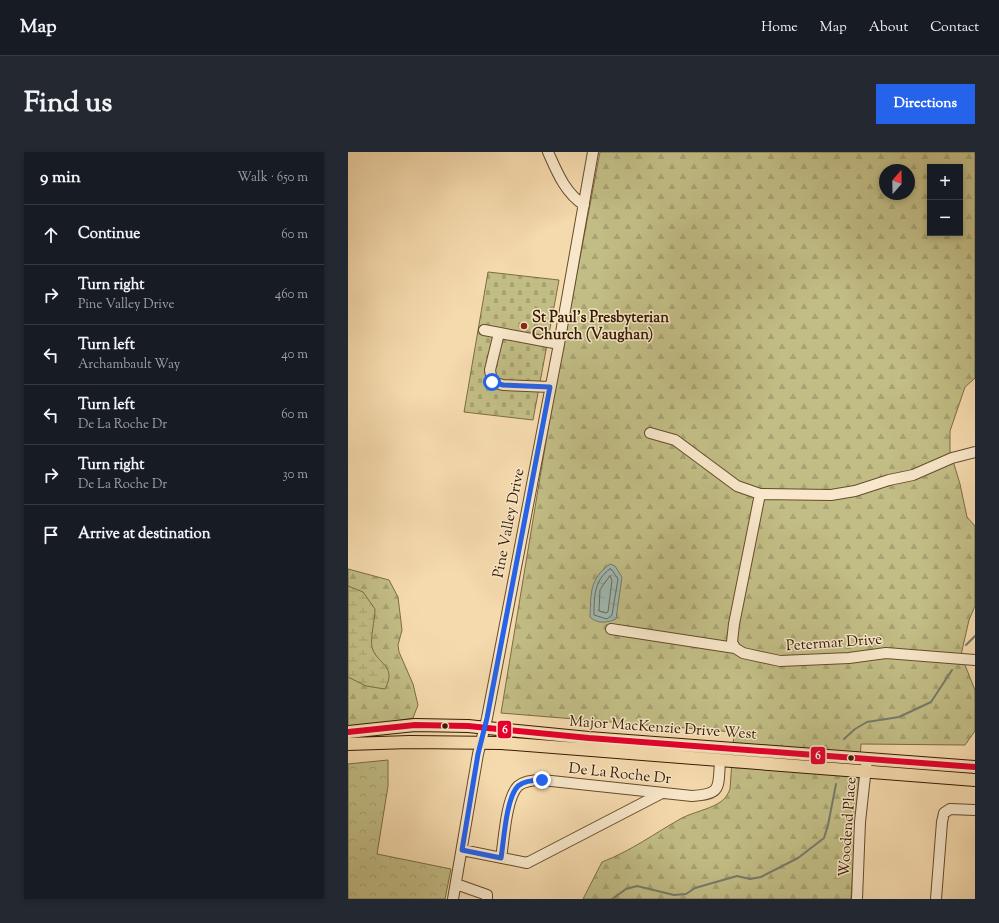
<!DOCTYPE html>
<meta charset="utf-8">
<style>
body{margin:0;font-family:"Sorts Mill Goudy",serif;background:#242831;color:#f1f3f6}
.controls{position:absolute;right:12px;top:12px;display:grid;overflow:hidden;border-radius:0px;box-shadow:0 2px 6px #0003}
.controls button{width:36px;height:36px;display:grid;place-items:center;padding:0;border:0;border-bottom:1px solid #363941;background:#171b24;color:#f1f3f6;font:20px sans-serif}
.compass{position:absolute;left:531px;top:12px;width:36px;height:36px;border-radius:50%;background:#171b24;box-shadow:0 2px 6px #0003;rotate:20deg}
.stop{position:absolute;width:12px;height:12px;margin:-9px;border:3px solid #2563eb;border-radius:50%;background:#fff}
.stop.end{background:#2563eb;border-color:#fff;box-shadow:0 1px 4px #0008}
.list{margin:0;padding:0;list-style:none}
h2{display:flex;justify-content:space-between;align-items:center;height:52px;margin:0;padding:0 16px;font-size:17px}
h2 small{font-size:13px;font-weight:400;color:#9ea1a6}
.list li{display:grid;grid-template-columns:26px 1fr auto;gap:12px;align-items:center;box-sizing:border-box;height:60px;padding:0 16px;border-top:1px solid #363941}
.list b{display:block;font-size:15px;white-space:nowrap}
.list p{margin:0;font-size:13px;white-space:nowrap;color:#9ea1a6}
.list em{font-size:13px;font-style:normal;color:#9ea1a6}
.icon{flex:none;width:22px;height:22px;fill:none;stroke:currentColor;stroke-width:2;stroke-linecap:round;stroke-linejoin:round}
.map{position:relative;flex:none;width:627px;height:747px;overflow:hidden;border-radius:0px}
header{display:flex;align-items:center;gap:24px;box-sizing:border-box;height:56px;padding:0 20px;background:#171b24;border-bottom:1px solid #363941}
header strong{font-size:19px}
nav{display:flex;gap:22px;margin-inline-start:auto;font-size:14px}
.intro{display:flex;align-items:center;justify-content:space-between;box-sizing:border-box;height:96px;padding:0 24px}
h1{margin:0;font-size:28px}
.button{padding:10px 18px;border-radius:0px;background:#2563eb;color:#fff;font-size:14px;font-weight:700}
main{display:flex;gap:24px;padding:0 24px}
aside{flex:1;background:#171b24;border-radius:0px;box-shadow:0 2px 6px #0003}
.map>svg:first-child{display:block}
.forest{fill:url(#forest-firs);stroke:#7c6c42;fill-rule:evenodd}
.wetland{fill:url(#wetland-marsh);stroke:#7c6c42}
.cemetery{fill:url(#cemetery-stones);stroke:#7c6c42}
.park{fill:url(#park-crowns);stroke:#7c6c42}
.water{fill:url(#water-ripples);stroke:#757a6b}
.lines{fill:none;stroke-linecap:round;stroke-linejoin:round}
.shore{stroke:#6a6a59;stroke-width:1}
.stream{stroke:#757a6b;stroke-width:2}
.minor-casing{stroke:#664b2b;stroke-width:12}
.major-casing{stroke:#361b00;stroke-width:14}
.minor{stroke:#f8e7ca;stroke-width:10}
.major{stroke:#f5daad;stroke-width:12}
.bus-1-casing{stroke:#f8e7ca;stroke-width:9}
.bus-1{stroke:#e4002b;stroke-width:6}
.route{stroke:#2563eb;stroke-width:5}
.poi-dot{fill:#8f2418;stroke:#f8e7ca;stroke-width:1.5}
.bus-dot{fill:#361b00;stroke:#f8e7ca;stroke-width:1.5}
.labels{text-anchor:middle;stroke-width:3;stroke-linejoin:round;paint-order:stroke}
.poi-label{font-size:15px;font-weight:bold;fill:#361b00;stroke:#f8e7ca;text-anchor:start}
.street-label{font-size:15px;fill:#361b00;stroke:#f8e7ca}
.line-badge{stroke:#f8e7ca;stroke-width:1.5}
.badge-label{font-size:11px;text-anchor:middle;font-weight:bold;fill:#fff}
</style>
<header>
<strong>Map</strong>
<nav><a>Home</a><a>Map</a><a>About</a><a>Contact</a></nav>
</header>
<div class="intro"><h1>Find us</h1><a class="button">Directions</a></div>
<main>
<aside>
<h2>9 min<small>Walk · 650 m</small></h2>
<ul class="list">
<li><svg class="icon" aria-label="ahead" viewBox="0 0 24 24"><path d="M12 20V5M6 11l6-6 6 6"/></svg><div><b>Continue</b></div><em>60 m</em></li>
<li><svg class="icon" aria-label="right" viewBox="0 0 24 24"><path d="M7 20v-9h11M14 6l5 5-5 5"/></svg><div><b>Turn right</b><p>Pine Valley Drive</p></div><em>460 m</em></li>
<li><svg class="icon" aria-label="left" viewBox="0 0 24 24"><path d="M17 20v-9H6M10 6l-5 5 5 5"/></svg><div><b>Turn left</b><p>Archambault Way</p></div><em>40 m</em></li>
<li><svg class="icon" aria-label="left" viewBox="0 0 24 24"><path d="M17 20v-9H6M10 6l-5 5 5 5"/></svg><div><b>Turn left</b><p>De La Roche Dr</p></div><em>60 m</em></li>
<li><svg class="icon" aria-label="right" viewBox="0 0 24 24"><path d="M7 20v-9h11M14 6l5 5-5 5"/></svg><div><b>Turn right</b><p>De La Roche Dr</p></div><em>30 m</em></li>
<li><svg class="icon" aria-label="arrive" viewBox="0 0 24 24"><path d="M6 21V4h12l-3 4 3 4H6"/></svg><div><b>Arrive at destination</b></div></li>
</ul>
</aside>
<div class="map">
<svg width="627" height="747" viewBox="0 0 627 747">
<defs>
<pattern id="forest-firs" width="22" height="20" patternUnits="userSpaceOnUse"><rect width="22" height="20" fill="#c2bd85"/><path d="M5 1l3.5 6h-7zM16 11l3.5 6h-7z" fill="#a7a271"/></pattern>
<pattern id="wetland-marsh" width="20" height="14" patternUnits="userSpaceOnUse"><rect width="20" height="14" fill="#c2bd85"/><path d="M1 5h8M5 5V1M11 12h8M15 12V8" fill="none" stroke="#a7a271"/></pattern>
<pattern id="cemetery-stones" width="16" height="16" patternUnits="userSpaceOnUse"><rect width="16" height="16" fill="#c2bd85"/><path d="M2 7V4a2 2 0 0 1 4 0v3zM10 15v-3a2 2 0 0 1 4 0v3z" fill="#a7a271"/></pattern>
<pattern id="park-crowns" width="20" height="18" patternUnits="userSpaceOnUse"><rect width="20" height="18" fill="#c2bd85"/><path d="M2 6a3 3 0 1 1 6 0M12 15a3 3 0 1 1 6 0" fill="none" stroke="#a7a271"/></pattern>
<pattern id="water-ripples" width="26" height="14" patternUnits="userSpaceOnUse"><rect width="26" height="14" fill="#9fb9b2"/><path d="M2 4q2-2 4 0t4 0M15 11q2-2 4 0t4 0" fill="none" stroke="#8a9e97"/></pattern>
</defs>
<rect width="100%" height="100%" fill="#f5daad"/>
<filter id="stains"><feTurbulence type="fractalNoise" baseFrequency=".005" numOctaves="4"/><feColorMatrix values="0 0 0 0 .2 0 0 0 0 .09 0 0 0 0 .02 0 0 0 .5 -.17"/></filter>
<radialGradient id="worn" r=".72"><stop offset=".6" stop-color="#630" stop-opacity="0"/><stop offset="1" stop-color="#630" stop-opacity=".3"/></radialGradient>
<path class="forest" d="M252,0H627V226L617,235L602,279V299L612,332L619,365L627,374V454L621,468L613,503L627,538V579L617,593L513,592L503,747H235L254,710C283,699 307,681 334,666C346,660 359,658 371,651C377,647 379,644 382,637L386,580L153,561L204,253ZM582,15H612V81H582ZM537,18H561V42H537Z
M0,417L41,428L50,445L54,478L50,493L51,500L65,532L70,553L65,566L21,574H0Z"/>
<path class="wetland" d="M0,434L15,440L27,457C27,467 22,487 24,495C28,512 50,513 37,537L18,534L0,525Z"/>
<path class="cemetery" d="M140,120L211,128L185,268L116,260Z"/>
<path class="park" d="M40,608V634L29,702L103,717L97,747H0V612Z"/>
<path class="water" d="M262,412L267,414L274,425L268,467C260,471 249,472 242,465C243,442 241,427 262,412Z"/>
<g class="lines">
<path class="shore" d="M262,417L264,418L270,427L264,463L259,467L246,463C246,446 246,428 262,417Z
M262,424L264,428L260,460L258,461L251,459L252,438Z"/>
<path class="stream" d="M618,493L627,484
M496,587L507,577L519,570L551,565L583,550L604,518
M264,747L278,737L289,734L326,743L338,742L347,736L389,724L402,727L413,725L450,706L476,686L480,673L488,632"/>
<g class="minor-casing">
<path id="minor" d="M200,0C209,20 217,41 236,53
M136,178L211,192
M151,181L142,218L144,230L155,233L202,235
M302,281L327,288L389,334L412,342L483,343L507,339L541,328L565,323L604,306L627,300
M412,342L386,472L384,490L387,496L395,501L432,509L501,506L538,501L627,508
M263,477L387,496
M114,698L179,711L314,641
M153,706C156,688 158,646 170,634C176,629 186,628 194,628L344,644C374,642 370,636 372,609
M108,732L139,743V747
M105,747L130,602L139,566L211,192L245,0
M509,747L512,670L519,606
M588,747L594,670L596,661L602,657L627,658"/>
</g>
<g class="major-casing">
<path id="major" d="M0,580L67,573L120,574L241,586L627,615
M0,592L62,590L153,591L627,628"/>
</g>
<use href="#minor" class="minor"/>
<use href="#major" class="major"/>
<g class="bus-1-casing">
<path id="bus-1" d="M0,580L67,573L120,574L241,586L627,615"/>
</g>
<use href="#bus-1" class="bus-1"/>
</g>
<g class="lines">
<path class="route" d="M144,230L155,233L202,235L139,566L130,602L114,698L153,706C156,688 158,646 170,634C176,629 186,628 194,628"/>
</g>
<circle class="poi-dot" cx="176" cy="174" r="4"/>
<g class="bus-dot">
<circle cx="97" cy="574" r="3.5"/>
<circle cx="503" cy="606" r="3.5"/>
</g>
<g class="labels">
<g class="poi-label">
<text x="184" y="170">St Paul's Presbyterian<tspan x="184" dy="17">Church (Vaughan)</tspan></text>
</g>
<g class="street-label">
<text transform="translate(160 371) rotate(-79)" y="5">Pine Valley Drive</text>
<text transform="translate(486 490) rotate(-4)" y="5">Petermar Drive</text>
<text transform="translate(315 575) rotate(4)" y="5">Major MacKenzie Drive West</text>
<text transform="translate(272 621) rotate(6)" y="5">De La Roche Dr</text>
<text transform="translate(499 675) rotate(-86)" y="5">Woodend Place</text>
</g>
</g>
<g class="line-badge">
<rect x="149" y="568" width="15" height="19" rx="4" fill="#e4002b"/>
<rect x="462" y="594" width="16" height="19" rx="4" fill="#e4002b"/>
</g>
<g class="badge-label">
<text x="157" y="581">6</text>
<text x="470" y="607">6</text>
</g>
<rect width="100%" height="100%" filter="url(#stains)"/>
<rect width="100%" height="100%" fill="url(#worn)"/>
</svg>
<div class="controls">
<button>+</button>
<button>−</button>
</div>
<svg class="compass" viewBox="-18 -18 36 36"><path d="M0-13l5 13h-10z" fill="#e53935"/><path d="M0 13l5-13h-10z" fill="#9ea1a6"/></svg>
<div class="stop" style="left:144px;top:230px"></div>
<div class="stop end" style="left:194px;top:628px"></div>
</div>
</main>
